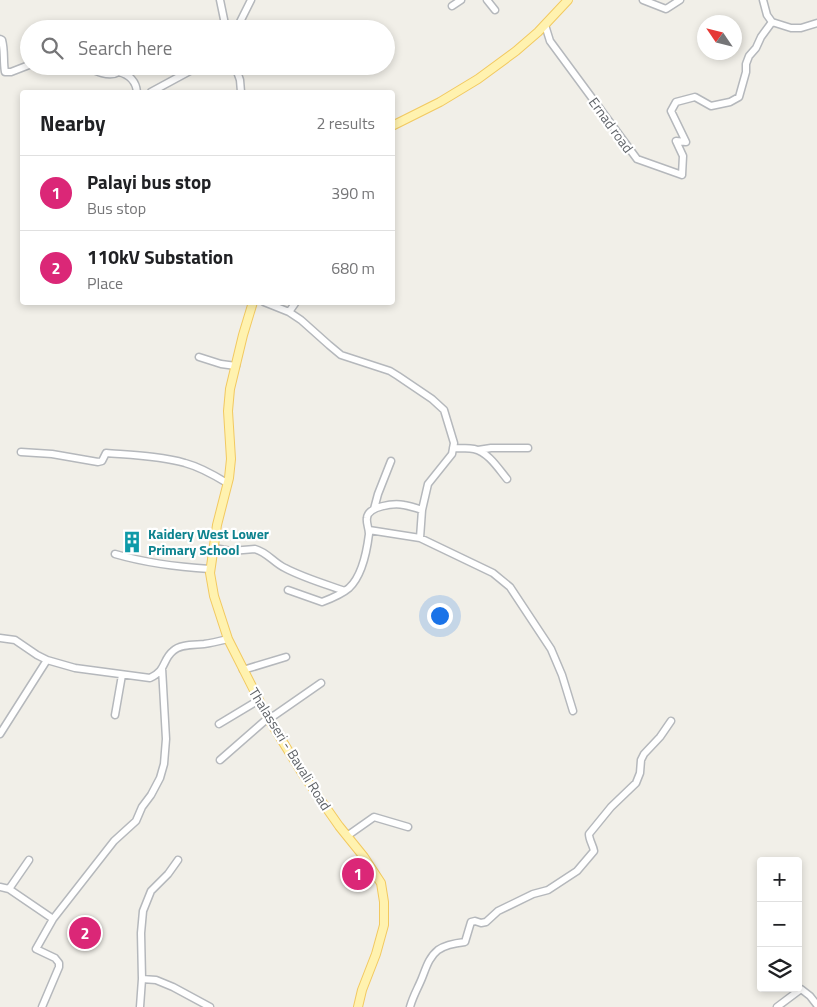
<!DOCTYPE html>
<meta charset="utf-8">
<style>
body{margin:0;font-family:"Titillium Web",sans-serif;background:#f6f6f6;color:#202124}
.controls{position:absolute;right:15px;bottom:15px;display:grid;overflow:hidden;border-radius:5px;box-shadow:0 2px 8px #0003}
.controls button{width:45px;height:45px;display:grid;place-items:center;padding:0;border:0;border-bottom:1px solid #e0e0e0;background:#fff;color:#202124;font:25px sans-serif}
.compass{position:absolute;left:697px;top:15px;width:45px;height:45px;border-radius:50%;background:#fff;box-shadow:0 2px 8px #0003;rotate:305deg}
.you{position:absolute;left:439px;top:615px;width:18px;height:18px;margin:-12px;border:4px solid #fff;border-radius:50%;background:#1a73e8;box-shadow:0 0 0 8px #1a73e833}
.badge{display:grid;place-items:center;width:32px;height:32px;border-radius:50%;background:#db2777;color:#fff;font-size:16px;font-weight:700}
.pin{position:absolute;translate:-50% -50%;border:2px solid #fff;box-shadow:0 1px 5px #0006}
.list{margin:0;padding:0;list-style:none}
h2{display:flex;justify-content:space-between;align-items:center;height:65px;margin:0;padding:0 20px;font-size:21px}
h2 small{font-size:16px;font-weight:400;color:#757577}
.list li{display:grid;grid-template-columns:32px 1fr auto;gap:15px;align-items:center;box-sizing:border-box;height:75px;padding:0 20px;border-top:1px solid #e0e0e0}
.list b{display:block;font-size:19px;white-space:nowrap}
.list p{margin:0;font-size:16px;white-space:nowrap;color:#757577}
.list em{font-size:16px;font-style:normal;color:#757577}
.icon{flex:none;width:28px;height:28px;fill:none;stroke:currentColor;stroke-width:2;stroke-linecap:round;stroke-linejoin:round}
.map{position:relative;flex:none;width:817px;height:1007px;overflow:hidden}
.search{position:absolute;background:#fff;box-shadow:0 2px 8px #0003;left:20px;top:20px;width:375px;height:55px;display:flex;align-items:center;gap:12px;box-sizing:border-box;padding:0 18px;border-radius:28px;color:#757577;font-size:19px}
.panel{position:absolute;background:#fff;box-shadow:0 2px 8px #0003;left:20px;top:90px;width:375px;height:215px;border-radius:5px}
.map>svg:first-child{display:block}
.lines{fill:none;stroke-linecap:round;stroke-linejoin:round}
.minor-casing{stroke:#b5b8bc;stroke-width:9}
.major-casing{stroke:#f2c960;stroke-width:10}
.minor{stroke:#fff;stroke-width:6}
.major{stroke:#fff2af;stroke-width:8}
.labels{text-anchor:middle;stroke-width:4.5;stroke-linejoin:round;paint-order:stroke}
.street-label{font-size:14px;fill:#5f6368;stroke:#fff}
.culture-label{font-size:14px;font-weight:bold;fill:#0d838f;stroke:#fff;text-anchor:start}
</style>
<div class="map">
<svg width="817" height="1007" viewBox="0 0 817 1007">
<rect width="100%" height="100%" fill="#f1efe8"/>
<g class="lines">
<g class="minor-casing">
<path id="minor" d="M220,0L226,29
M487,0L495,10
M643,0L666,9L680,0
M763,0L767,15L772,22L791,28H801L817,23
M452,6L461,0
M545,25L550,41L637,159L682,175L683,156L676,141L686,142L671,111L676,102L695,97L711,106L730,102L739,97L746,72V64L749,56L756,48L761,37L772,22
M84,29L86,25
M234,29L239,24L251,0
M0,39L2,40C5,51 3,61 5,72H11L29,65
M85,66C95,71 109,78 119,72C130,75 136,81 137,92
M235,66L240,80L241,92
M151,92L199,66
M264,302L289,312L301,320L329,345L341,355L390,371L398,376L432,399L444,410L454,443L452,454L428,484L422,510C416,508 410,506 404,505C394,503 368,506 367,518C366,523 369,528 369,534C367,550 362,576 349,588C342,594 330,599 322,602L288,590
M289,312L296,302
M199,357L221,364L236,366
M453,448C460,448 467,448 474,449C488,452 498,468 507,479
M478,450L491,448H528
M21,452L52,454L98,462L102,461L106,453C131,455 162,456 185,463C200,467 214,475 227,483
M374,509L378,494L391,461
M369,530L420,538L493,573L510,587L551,649L562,675L573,711
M420,538L422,510
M214,548L231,551L255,549C267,552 274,563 285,568C304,578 325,584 345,591
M115,554C146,563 178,567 210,569
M0,638L15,640L37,655L47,660L75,668L150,678C167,670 162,660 173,651C180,644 194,645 204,644C212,643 220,641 228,639
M243,670L286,657
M115,715L122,675
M219,724L259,700
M0,734L47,660
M220,760L268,718L275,715L321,683
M347,836L374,817L408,827
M0,887L9,889L53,919L36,949L55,958L59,963V967L42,1007
M9,889L29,860
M53,919L114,841L136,821L142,807L151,795L160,778L164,764L166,739L162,668
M142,979L156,980L173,987L210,1007
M140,1007L142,979L141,933L143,911L151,891L168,874L178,860
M410,1007C413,996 418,988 422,978C426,968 429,957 438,950C445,945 456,943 465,942L471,922L475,921L481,923L486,922L498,911L533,894L548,890L577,871L594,851C593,845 589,840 589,834L611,807L636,783L640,773L641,760L644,754L660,737L671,721
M777,1007L801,989L810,996L817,1005"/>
</g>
<g class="major-casing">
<path id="major" d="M392,126L440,102L478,79L516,51L538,32L568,0
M253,302L243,335L230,389L228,411L231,459L229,478L217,525L210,573L214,596L228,639L268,718L304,776L339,826L364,857L381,883L384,902V925L376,954L362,990L358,1007"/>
</g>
<use href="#minor" class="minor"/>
<use href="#major" class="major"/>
</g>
<defs>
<g id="building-bare" transform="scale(1.725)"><path d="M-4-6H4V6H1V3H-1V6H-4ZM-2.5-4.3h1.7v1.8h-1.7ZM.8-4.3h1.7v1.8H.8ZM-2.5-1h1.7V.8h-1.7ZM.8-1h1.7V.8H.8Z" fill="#0f9aa8" stroke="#fff" stroke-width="2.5" paint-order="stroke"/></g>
</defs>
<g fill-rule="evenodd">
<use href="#building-bare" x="132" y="542"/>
</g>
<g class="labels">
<g class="street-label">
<text transform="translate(611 125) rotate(54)" y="5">Ernad road</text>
<text transform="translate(290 749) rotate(58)" y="5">Thalasseri - Bavali Road</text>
</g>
<g class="culture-label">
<text x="148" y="539">Kaidery West Lower<tspan x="148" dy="16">Primary School</tspan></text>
</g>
</g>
</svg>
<div class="controls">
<button>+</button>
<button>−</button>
<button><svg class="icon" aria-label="layers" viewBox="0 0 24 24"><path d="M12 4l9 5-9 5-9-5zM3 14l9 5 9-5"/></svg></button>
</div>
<svg class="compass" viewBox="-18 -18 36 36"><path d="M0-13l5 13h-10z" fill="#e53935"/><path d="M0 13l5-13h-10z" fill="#757577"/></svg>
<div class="you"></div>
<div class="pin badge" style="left:358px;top:874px">1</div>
<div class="pin badge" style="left:85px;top:933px">2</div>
<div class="search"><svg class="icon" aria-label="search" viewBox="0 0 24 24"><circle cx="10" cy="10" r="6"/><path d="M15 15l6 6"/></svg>Search here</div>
<section class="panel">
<h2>Nearby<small>2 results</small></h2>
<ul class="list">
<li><span class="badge">1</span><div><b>Palayi bus stop</b><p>Bus stop</p></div><em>390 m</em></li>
<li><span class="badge">2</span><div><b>110kV Substation</b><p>Place</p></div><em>680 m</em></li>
</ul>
</section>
</div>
